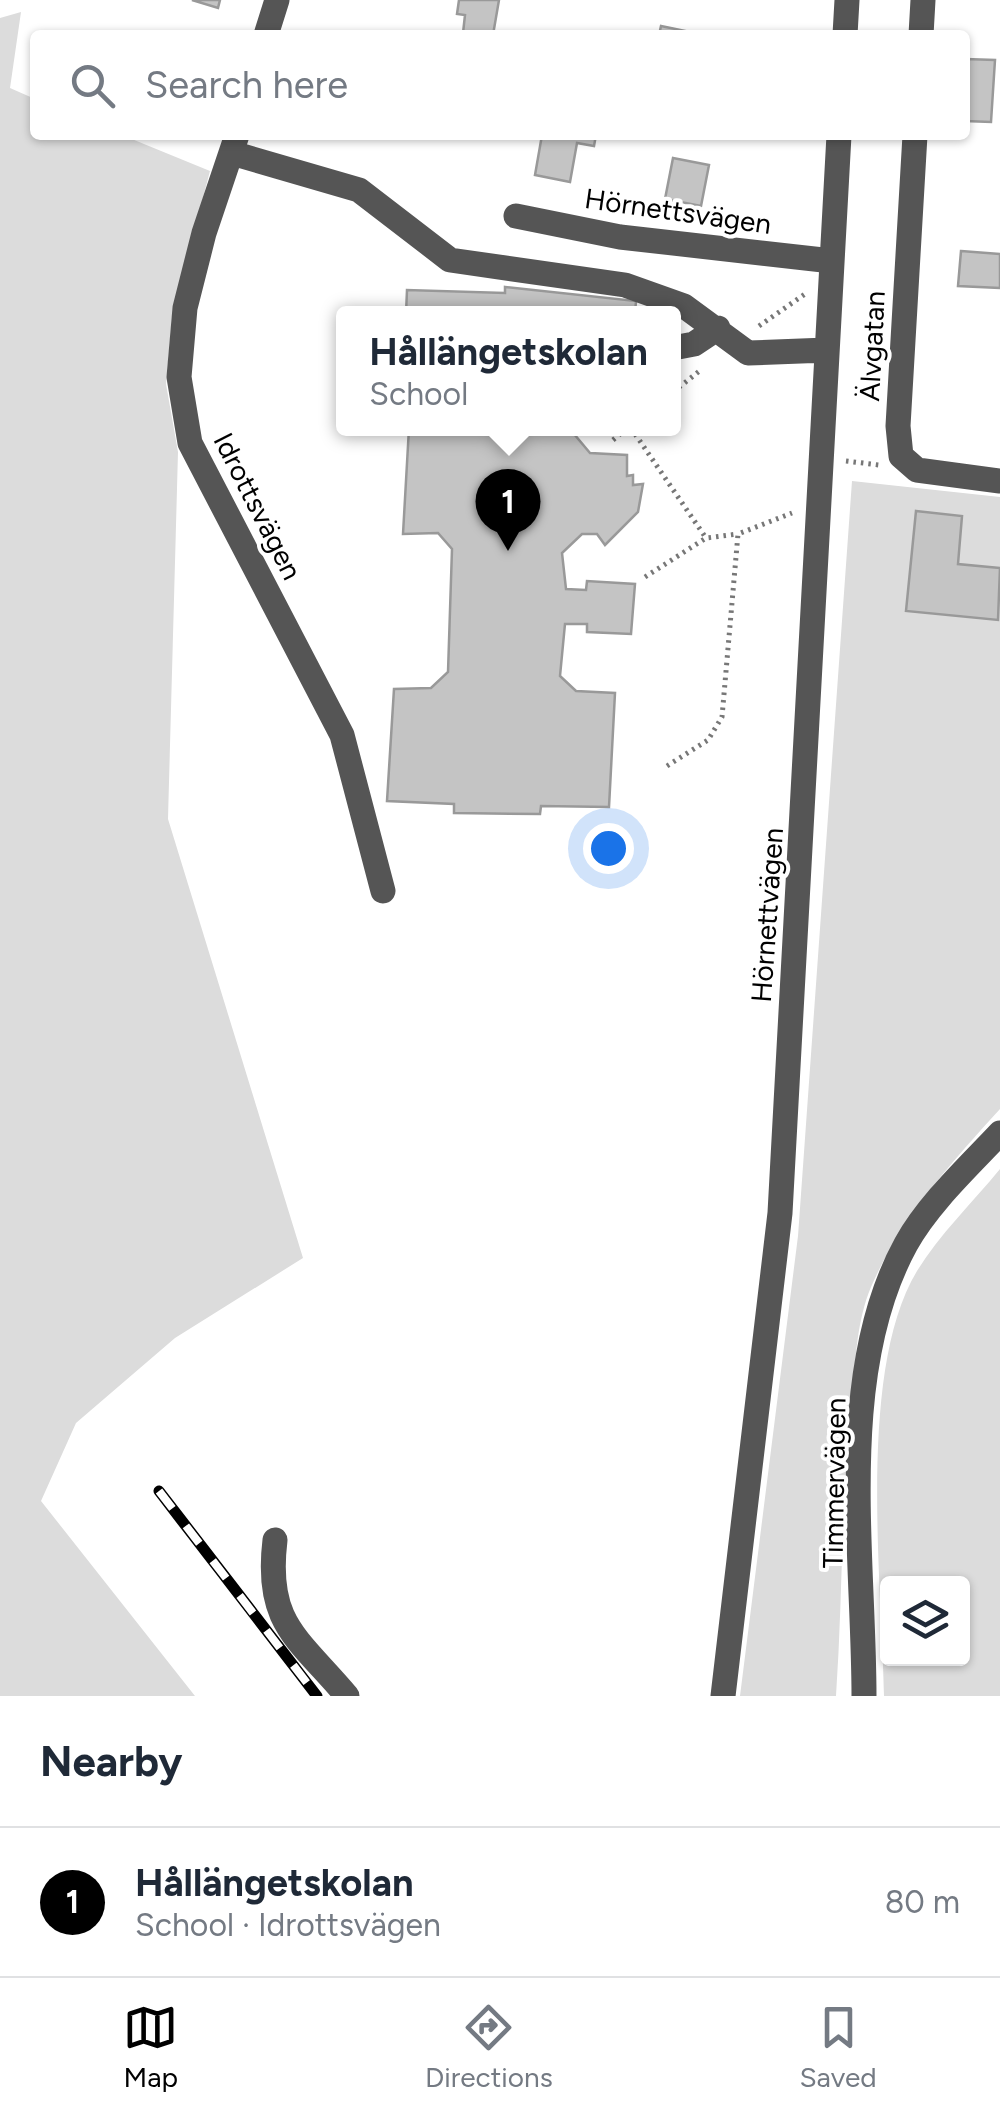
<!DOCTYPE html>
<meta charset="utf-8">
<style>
body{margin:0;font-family:Figtree,sans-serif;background:#f2f2f3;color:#1f2937}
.controls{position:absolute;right:30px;bottom:30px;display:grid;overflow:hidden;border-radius:10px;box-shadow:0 2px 8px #0004}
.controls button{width:90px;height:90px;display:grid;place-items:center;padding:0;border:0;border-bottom:2px solid #e0e1e3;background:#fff;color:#1f2937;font:50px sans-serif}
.you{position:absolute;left:608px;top:848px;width:35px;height:35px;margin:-25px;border:8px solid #fff;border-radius:50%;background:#1a73e8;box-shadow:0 0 0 15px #1a73e833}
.badge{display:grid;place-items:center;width:65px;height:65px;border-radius:50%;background:#000;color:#fff;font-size:32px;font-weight:700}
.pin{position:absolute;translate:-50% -82px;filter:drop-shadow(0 2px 5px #0008)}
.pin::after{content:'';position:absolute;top:52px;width:35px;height:30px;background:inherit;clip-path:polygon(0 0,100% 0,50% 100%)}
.popup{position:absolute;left:336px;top:306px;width:345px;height:130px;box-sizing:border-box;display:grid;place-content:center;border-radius:10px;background:#fff;filter:drop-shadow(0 2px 8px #0005);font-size:32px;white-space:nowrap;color:#747a83}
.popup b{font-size:38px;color:#1f2937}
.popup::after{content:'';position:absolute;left:50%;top:100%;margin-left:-20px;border:20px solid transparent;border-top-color:#fff}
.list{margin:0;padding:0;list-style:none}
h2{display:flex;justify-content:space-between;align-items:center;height:130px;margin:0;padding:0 40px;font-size:42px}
h2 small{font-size:32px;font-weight:400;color:#747a83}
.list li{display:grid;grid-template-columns:65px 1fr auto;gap:30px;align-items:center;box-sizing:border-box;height:150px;padding:0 40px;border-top:2px solid #e0e1e3}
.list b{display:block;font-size:38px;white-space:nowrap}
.list p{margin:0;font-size:32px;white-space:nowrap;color:#747a83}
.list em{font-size:32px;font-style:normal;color:#747a83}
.icon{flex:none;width:55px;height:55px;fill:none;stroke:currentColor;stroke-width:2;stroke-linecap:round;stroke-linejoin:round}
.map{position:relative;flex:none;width:1000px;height:1696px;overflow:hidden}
.search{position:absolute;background:#fff;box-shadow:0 2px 8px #0004;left:30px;right:30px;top:30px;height:110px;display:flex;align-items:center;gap:25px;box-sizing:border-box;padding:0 35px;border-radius:10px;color:#747a83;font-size:38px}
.sheet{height:280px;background:#fff}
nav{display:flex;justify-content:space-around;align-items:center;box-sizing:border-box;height:140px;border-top:2px solid #e0e1e3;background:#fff;font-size:28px;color:#747a83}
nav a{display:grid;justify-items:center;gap:5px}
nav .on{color:#000}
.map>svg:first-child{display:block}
.green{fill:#dcdcdc;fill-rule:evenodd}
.building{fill:#c4c4c4;stroke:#999;stroke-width:2.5}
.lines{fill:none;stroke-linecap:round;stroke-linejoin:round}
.path{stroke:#777;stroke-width:5;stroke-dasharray:2.5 5;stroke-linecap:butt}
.minor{stroke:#555;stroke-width:25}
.rail-casing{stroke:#000;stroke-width:11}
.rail{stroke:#fff;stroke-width:8;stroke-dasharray:22;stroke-linecap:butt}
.labels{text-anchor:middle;stroke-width:8;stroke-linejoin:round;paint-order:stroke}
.street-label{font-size:28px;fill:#000;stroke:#fff}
</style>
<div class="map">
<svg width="1000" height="1696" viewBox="0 0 1000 1696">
<rect width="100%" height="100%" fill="#fff"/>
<path class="green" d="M21,12L10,88L35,99V135H122L210,171L172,316L166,384L178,452L168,819L303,1258L175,1338L76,1423L41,1501L195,1696H0V18Z
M852,481L1000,497V1109C950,1164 901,1218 871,1287C857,1320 856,1357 852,1392C841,1492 843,1595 836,1696H740L798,1236Z
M1000,1169V1696H884C882,1581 857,1370 917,1271C939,1235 973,1202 1000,1169ZM888,1584H962V1658H888Z"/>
<path class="building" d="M192,0H220L218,8Z
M459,0H499L493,35L463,33L465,15L457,14Z
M661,26L695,33V35H659Z
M965,59L995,60L991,122L965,121Z
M542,135H596L594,146L577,143L570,182L535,175Z
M673,158L709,165L701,206L665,199Z
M961,251L1000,254V288L958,286Z
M505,287L636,301L635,314H406L407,290L505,293Z
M409,428H569L590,453L627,455V476L633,475V485L643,484L638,512L605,545L597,534H582L562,553L566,589L586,590L587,581L635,584L631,634L587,632V624H565L560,676L576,691L615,693L609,807L541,806L540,814L454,813V804L387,801L394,689L431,688L448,672L452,549L438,533L403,534Z
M916,511L962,516L958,564L1000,568L998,620L906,611Z"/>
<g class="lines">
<path class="path" d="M759,326L805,294
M673,392L702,369
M631,428L706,538
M613,440L627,428
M846,461L879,465
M645,577L706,538L738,534
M667,766L708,740L722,717L738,534L792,513"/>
<path class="minor" d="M266,35L277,0
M845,35L847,0
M921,35L923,0
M237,135L204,233L185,308L179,377L190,443L342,735L383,891
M915,135L898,426L901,456L917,470L1000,481
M232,153L359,190L450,260L625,285L684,306L748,353L827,350
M516,216L620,237L832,261
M673,348L694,344L718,328
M275,1540C265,1623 297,1637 347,1696
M723,1696L780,1213L839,135
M864,1696C864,1554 835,1373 906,1244C928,1204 969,1166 1000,1133"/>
<g class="rail-casing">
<path id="rail" d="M159,1491L317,1696"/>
</g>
<use href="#rail" class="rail"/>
</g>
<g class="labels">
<g class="street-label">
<text transform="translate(678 211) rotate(8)" y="10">Hörnettsvägen</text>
<text transform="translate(872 346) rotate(-87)" y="10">Älvgatan</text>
<text transform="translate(258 506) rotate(63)" y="10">Idrottsvägen</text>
<text transform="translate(767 915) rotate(-86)" y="10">Hörnettvägen</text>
<text transform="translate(834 1483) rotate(-89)" y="10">Timmervägen</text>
</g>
</g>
</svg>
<div class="controls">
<button><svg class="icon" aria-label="layers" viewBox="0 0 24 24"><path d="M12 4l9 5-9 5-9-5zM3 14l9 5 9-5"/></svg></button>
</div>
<div class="you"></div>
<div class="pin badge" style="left:508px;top:551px">1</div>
<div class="popup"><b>Hållängetskolan</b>School</div>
<div class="search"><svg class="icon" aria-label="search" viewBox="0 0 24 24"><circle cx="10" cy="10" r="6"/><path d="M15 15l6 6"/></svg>Search here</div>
</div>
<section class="sheet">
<h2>Nearby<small></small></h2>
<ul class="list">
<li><span class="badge">1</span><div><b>Hållängetskolan</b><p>School · Idrottsvägen</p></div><em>80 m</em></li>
</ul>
</section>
<nav>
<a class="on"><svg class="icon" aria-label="map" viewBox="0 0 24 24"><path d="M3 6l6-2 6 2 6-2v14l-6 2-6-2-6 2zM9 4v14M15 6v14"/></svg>Map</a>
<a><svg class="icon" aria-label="directions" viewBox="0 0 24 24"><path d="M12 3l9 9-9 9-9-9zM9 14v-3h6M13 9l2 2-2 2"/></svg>Directions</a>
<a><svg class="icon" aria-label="saved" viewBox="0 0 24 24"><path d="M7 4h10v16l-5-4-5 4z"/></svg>Saved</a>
</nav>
